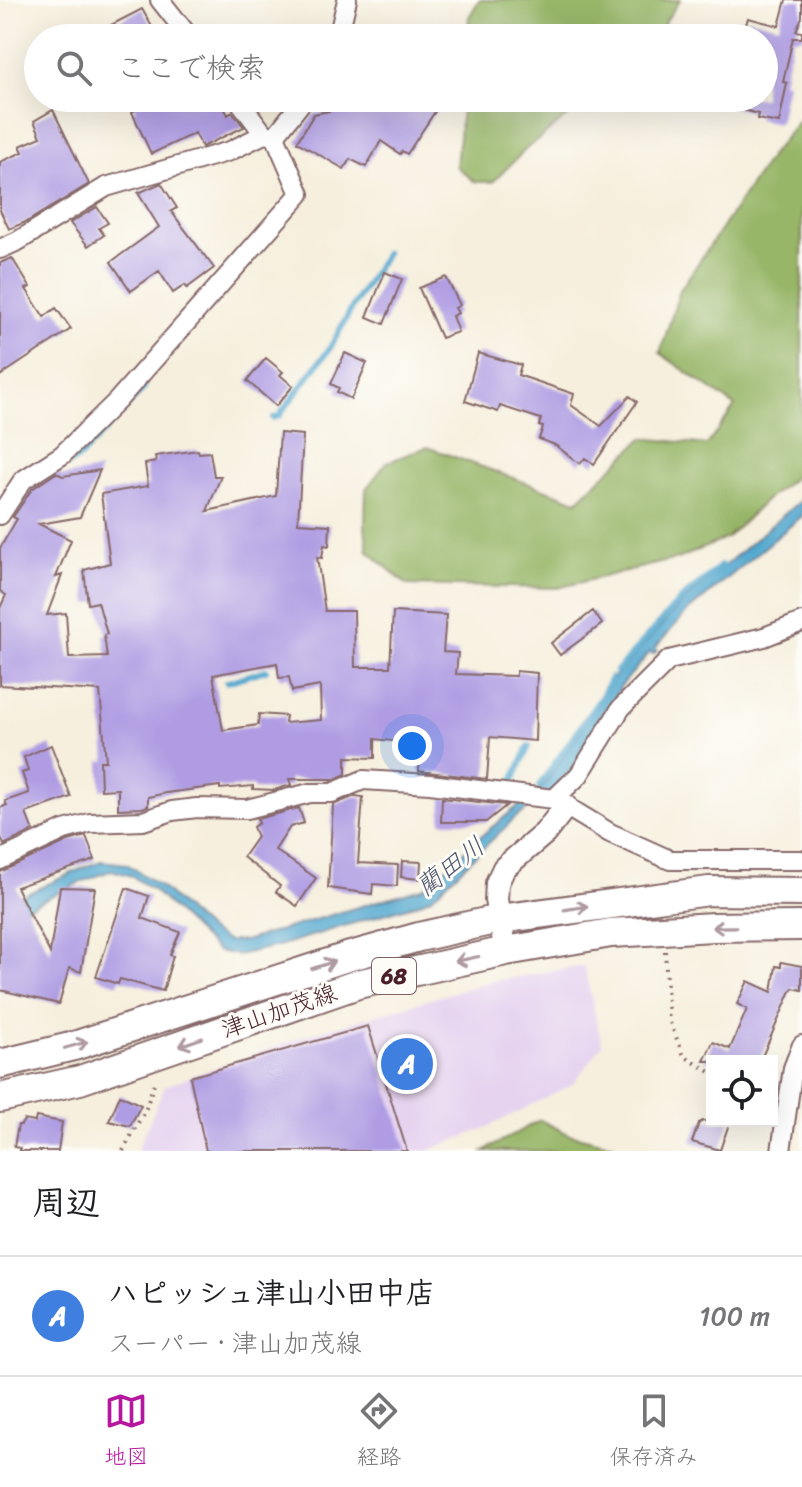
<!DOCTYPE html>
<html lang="ja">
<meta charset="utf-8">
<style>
body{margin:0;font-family:Sriracha,"Klee One",sans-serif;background:#f2f2f2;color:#202124}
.controls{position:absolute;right:24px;bottom:24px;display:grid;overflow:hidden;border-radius:0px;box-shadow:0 8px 32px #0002}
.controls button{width:72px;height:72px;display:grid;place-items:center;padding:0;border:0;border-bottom:2px solid #e0e0e0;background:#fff;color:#202124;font:40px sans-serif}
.you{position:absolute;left:412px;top:746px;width:28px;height:28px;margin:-20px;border:6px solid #fff;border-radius:50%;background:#1a73e8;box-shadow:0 0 0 12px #1a73e833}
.badge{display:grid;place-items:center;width:52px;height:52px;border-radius:50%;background:#b5179e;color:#fff;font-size:26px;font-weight:700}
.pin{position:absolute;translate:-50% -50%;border:4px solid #fff;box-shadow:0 2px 8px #0006}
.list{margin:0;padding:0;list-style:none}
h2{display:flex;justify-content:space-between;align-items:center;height:104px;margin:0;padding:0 32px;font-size:34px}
h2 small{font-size:26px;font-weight:400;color:#757577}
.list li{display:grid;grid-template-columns:52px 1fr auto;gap:24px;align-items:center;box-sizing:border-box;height:120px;padding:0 32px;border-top:2px solid #e0e0e0}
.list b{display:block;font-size:30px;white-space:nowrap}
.list p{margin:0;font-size:26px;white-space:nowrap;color:#757577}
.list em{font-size:26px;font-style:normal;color:#757577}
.icon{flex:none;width:44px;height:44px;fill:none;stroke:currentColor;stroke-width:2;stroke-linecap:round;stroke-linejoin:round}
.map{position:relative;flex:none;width:802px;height:1151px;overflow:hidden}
.search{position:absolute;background:#fff;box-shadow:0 8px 32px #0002;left:24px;right:24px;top:24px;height:88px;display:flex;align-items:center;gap:20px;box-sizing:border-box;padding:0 28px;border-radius:44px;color:#757577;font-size:30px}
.sheet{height:224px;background:#fff}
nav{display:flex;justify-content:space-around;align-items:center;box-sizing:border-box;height:112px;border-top:2px solid #e0e0e0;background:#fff;font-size:22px;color:#757577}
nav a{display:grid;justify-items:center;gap:4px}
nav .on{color:#b5179e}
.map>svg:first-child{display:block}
.built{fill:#e6d3f0}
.forest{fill:#97b668;stroke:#706a4a;stroke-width:2}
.water{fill:#53a8cf;stroke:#4e647d;stroke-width:2}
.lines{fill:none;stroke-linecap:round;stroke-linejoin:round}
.stream{stroke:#53a8cf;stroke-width:6}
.building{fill:#af9ce3;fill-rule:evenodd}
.minor-casing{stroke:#866869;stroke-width:22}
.tertiary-casing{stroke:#866869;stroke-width:26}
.primary-casing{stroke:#866869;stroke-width:32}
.path{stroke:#866869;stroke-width:4;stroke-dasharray:2 6;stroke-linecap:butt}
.minor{stroke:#fff;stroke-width:18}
.tertiary{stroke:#fff;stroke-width:22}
.primary{stroke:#fff;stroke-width:28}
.oneway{stroke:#ae9aa0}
.labels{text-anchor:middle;stroke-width:6;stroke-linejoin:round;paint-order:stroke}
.shield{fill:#fdfcf7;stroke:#806168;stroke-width:2}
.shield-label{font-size:22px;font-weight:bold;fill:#4a1f2b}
.street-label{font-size:24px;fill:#4a1f2b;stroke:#fdfcf7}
.water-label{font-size:26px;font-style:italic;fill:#4e566d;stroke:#fdfcf7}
</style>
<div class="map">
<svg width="802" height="1151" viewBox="0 0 802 1151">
<rect width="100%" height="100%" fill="#fdfcf7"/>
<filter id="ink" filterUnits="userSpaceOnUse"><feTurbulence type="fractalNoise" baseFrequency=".0125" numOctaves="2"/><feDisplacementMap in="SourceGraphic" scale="16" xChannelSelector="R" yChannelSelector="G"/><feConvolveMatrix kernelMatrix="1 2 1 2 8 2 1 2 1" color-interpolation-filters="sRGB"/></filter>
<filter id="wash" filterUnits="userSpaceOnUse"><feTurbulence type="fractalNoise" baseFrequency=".006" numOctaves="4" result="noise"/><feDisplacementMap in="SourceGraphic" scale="32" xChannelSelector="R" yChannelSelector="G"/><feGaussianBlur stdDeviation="1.8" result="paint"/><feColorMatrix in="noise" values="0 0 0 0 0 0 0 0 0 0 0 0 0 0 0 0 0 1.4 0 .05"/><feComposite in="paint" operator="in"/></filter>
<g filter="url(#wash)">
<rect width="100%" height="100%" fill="#f6efdd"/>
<path class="built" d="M584,966L602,1045L573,1084L488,1127L427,1151H137L165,1086L313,1033L493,981Z"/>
<path class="forest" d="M479,0H680L654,38H467L469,17Z
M463,98H591L526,149L493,182H475L456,166Z
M802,117V471L765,501L727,538L680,558L557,588L407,585L368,551L365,527L366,489L387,462L427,447L577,501L643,438L707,445L735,406L660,353L680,290L773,152Z
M540,1120L568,1134L614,1145L617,1151H484Z"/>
<path class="water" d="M802,499V516L686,613L655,648L657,651L653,654L650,652L621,686L613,701L616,705L559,787L515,818L433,896L417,904L278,946L237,955L217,951L154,891L132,876L112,870L74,885L9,916L0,906L85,867L101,861L127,864L161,887L207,929L227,941H244L422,888L431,882L481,836L543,786L603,698L612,680L681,603Z"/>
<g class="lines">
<path class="stream" d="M273,418L279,416L330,348L353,306L386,253
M69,464L81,456L144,388V386
M616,672L680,600L721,566L728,573
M227,682L266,670
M512,783L529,746
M539,786L602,696L611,678"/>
</g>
<g id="blocks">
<path class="building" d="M786,0H802V17L796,31L802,32V38H793L783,82L787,83L779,123L757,119L758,114L718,103V98H764V38H742L748,18L779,26Z
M142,9L155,32L142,38H86Z
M146,98H219L228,115L232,112L244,127L202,147L195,133L151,154L132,112L135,110L134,104Z
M367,98H444L407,154L402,151L400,154L381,141L366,167L350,159L344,169L297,142L314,114L372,102Z
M53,110L89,184L28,221L9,229L0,210V162L23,152L20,146L41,137L34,121Z
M161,183L177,208L171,211L214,268L187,288L185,285L173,293L159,271L131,291L111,262L159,227L138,193Z
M97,207L108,223L99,228L104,235L88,246L70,223Z
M12,258L30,287L26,289L44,317L56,308L71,329L0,376V263Z
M385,272L402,279L384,324L367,317Z
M446,277L460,305L455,308L458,313L452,316L458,332L441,338L419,288Z
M345,353L367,363L351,399L337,392L339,388L331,384Z
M478,353L521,365L518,375L574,394L571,405L601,426L630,396L637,402L594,464L585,458L580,464L555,445L539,439L543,427L539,426L541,419L500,406L498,412L465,401Z
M266,358L283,372L280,375L293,386L276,406L247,381Z
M280,433L303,435L298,523L330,525L329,546L324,545L322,558L317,557L325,611H354L355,667H390L393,612L446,615L443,652L458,653L456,674L516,676V671L537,673L535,741L490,737L487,779L419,771L420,744L375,739V758L346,757V774L335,779H289L291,785L274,790L253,789V786L220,789V786L166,793L148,797V806L142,808L118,809V789L101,790L100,761H106L100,691L0,685V608L6,595L0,591V548L17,519L13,517L32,489L56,473L63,476L100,470L80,517L39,524L71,540L56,577L62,575L47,615L66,613L69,658L107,657L104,635L107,634L98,602L88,604L84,570L110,563L101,494L148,486L145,464L156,462L155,456L198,450L199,453L210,452L214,476H221L207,511L276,496ZM277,663L279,678L289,677L292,691L320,686L321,720L285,723L286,716L259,714L258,725L223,730L213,675Z
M593,611L602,624L560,655L551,643Z
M51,745L71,797L26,813L33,831L4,845L0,835V808L7,805L5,801L29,793L22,773L28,771L24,757Z
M355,796L363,797L358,863L398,865L397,886L373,884L372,894L328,888L333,805Z
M442,798L507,805L486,822H441Z
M299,808L304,823L290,827L275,850L316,878L297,906L276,892L280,886L243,857L257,837L253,827L259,823L257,819Z
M86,836L95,860L16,887L50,953L60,887L95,888L81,972L69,968L59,1004L0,990V872L68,841Z
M402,861L421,862L420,879L401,877Z
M126,888L149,896L142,918L180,932L170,955L173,956L163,991L120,979L118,984L96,977Z
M781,962L802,966V990L793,988L790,993L760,1061H704L713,1042L730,1049L747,1009L737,1004L748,981L772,992L776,966L781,967Z
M368,1026L407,1151H206L190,1077Z
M120,1095L141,1105L130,1126L109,1121Z
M36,1117L62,1122L58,1151H19L20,1148L14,1147L18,1125H21L24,1120L35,1122Z
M703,1121H730L720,1150L692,1142L699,1123Z"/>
</g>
</g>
<g filter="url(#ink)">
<use href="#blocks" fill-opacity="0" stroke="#866869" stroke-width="2"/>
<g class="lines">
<g class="minor-casing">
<path id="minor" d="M160,0L190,38
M338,38L347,0
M237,98L264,134
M275,136L305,98
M0,249L18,241L106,187L230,151L264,134L275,136
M0,515L23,480L62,455L117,401L300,194L275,136
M554,799L579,775L621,708L669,660L764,637L802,622
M0,860L64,830L90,823L143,821L172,811L197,808L247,809L310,793H332L363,780L430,784L554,799L610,833L670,860H802
M781,1151L793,1068L802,1045"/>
</g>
<g class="tertiary-casing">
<path id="tertiary" d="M506,951L496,900L497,883L504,868L545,833L566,806"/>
</g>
<g class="primary-casing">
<path id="primary" d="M0,1064L74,1046L347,957L419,937L499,919L709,891L802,892
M0,1098L80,1080L358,984L506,951L611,933L713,927L802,926"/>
</g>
<path class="path" d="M665,951L669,1020L684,1056L712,1073
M123,1151L146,1108L155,1080"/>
<use href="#minor" class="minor"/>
<use href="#tertiary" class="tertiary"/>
<use href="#primary" class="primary"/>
</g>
<defs><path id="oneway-shaft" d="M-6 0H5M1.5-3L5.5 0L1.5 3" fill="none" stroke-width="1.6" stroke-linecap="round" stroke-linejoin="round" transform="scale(2)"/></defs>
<g class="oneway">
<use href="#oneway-shaft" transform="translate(576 908) rotate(-9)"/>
<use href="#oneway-shaft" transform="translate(724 927) rotate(179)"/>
<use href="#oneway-shaft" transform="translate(467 959) rotate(168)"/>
<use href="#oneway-shaft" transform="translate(323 965) rotate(-18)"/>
<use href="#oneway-shaft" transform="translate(191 1042) rotate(161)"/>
<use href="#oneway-shaft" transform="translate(76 1045) rotate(-16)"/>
</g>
</g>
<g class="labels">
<rect class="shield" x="372" y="958" width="44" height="36" rx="6"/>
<g class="shield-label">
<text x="394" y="984">68</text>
</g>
<g class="street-label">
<text transform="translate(279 1011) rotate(-19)" y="8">津山加茂線</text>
</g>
<g class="water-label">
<text transform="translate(450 866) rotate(-37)" y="9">藺田川</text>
</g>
</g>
</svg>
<div class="controls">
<button><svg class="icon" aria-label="locate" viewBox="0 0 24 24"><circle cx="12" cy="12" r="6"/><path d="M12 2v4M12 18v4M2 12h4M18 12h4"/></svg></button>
</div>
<div class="you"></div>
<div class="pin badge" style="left:407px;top:1064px;background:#3f7fe0">A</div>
<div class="search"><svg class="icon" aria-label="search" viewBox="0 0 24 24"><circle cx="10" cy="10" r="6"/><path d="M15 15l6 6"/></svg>ここで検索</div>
</div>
<section class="sheet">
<h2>周辺<small></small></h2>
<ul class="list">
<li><span class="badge" style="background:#3f7fe0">A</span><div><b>ハピッシュ津山小田中店</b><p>スーパー · 津山加茂線</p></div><em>100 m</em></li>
</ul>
</section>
<nav>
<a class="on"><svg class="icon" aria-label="map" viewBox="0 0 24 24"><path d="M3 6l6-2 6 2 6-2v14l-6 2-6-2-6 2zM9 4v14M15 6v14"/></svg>地図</a>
<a><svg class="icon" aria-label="directions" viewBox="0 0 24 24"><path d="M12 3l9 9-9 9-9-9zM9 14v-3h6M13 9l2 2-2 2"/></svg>経路</a>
<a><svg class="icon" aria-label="saved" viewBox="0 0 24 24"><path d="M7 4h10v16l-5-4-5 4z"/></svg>保存済み</a>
</nav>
